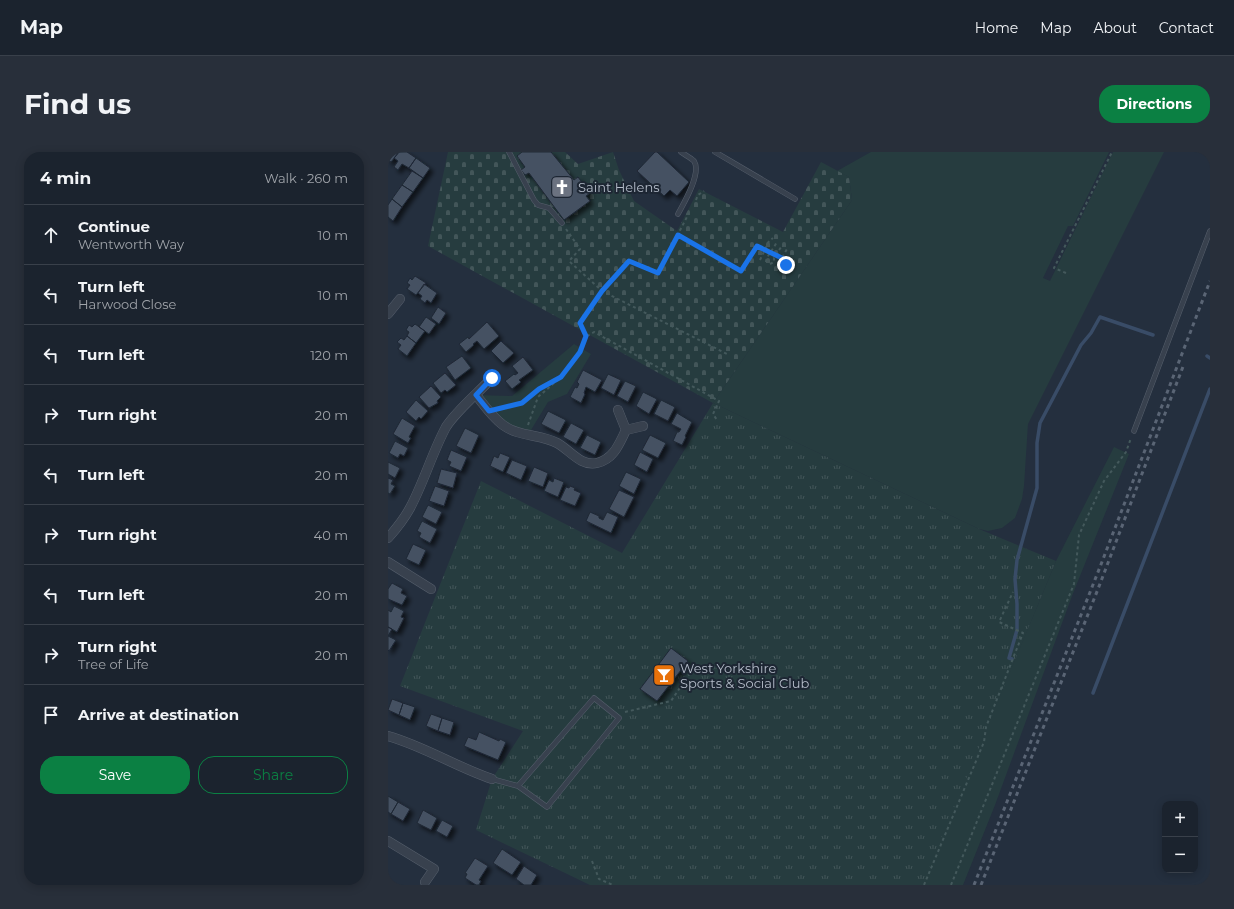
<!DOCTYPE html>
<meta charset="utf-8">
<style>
body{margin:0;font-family:Montserrat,sans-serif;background:#282f3a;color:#f1f3f6}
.controls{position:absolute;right:12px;bottom:12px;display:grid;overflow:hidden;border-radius:8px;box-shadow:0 2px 10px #0003}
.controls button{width:36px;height:36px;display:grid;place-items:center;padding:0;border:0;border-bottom:1px solid #39404a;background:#1b232e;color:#f1f3f6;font:20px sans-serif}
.stop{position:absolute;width:12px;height:12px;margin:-9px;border:3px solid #1a73e8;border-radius:50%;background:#fff}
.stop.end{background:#1a73e8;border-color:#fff;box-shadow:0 1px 4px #0008}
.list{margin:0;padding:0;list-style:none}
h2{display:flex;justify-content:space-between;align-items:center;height:52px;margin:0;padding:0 16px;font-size:17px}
h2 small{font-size:13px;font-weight:400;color:#a0a4aa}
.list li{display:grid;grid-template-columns:26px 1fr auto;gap:12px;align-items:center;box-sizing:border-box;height:60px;padding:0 16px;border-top:1px solid #39404a}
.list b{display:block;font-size:15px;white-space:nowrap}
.list p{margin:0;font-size:13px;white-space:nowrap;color:#a0a4aa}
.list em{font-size:13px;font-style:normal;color:#a0a4aa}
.actions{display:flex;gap:8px;padding:12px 16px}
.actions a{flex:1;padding:9px 0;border:1px solid #0b8043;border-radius:16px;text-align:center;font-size:14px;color:#0b8043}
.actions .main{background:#0b8043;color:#fff}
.icon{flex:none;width:22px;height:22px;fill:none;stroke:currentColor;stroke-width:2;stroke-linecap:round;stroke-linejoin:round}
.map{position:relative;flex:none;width:822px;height:733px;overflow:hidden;border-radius:16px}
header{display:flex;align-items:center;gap:24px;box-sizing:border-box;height:56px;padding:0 20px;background:#1b232e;border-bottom:1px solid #39404a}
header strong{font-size:19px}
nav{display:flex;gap:22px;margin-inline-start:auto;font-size:14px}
.intro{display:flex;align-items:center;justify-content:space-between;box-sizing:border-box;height:96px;padding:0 24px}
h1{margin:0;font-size:28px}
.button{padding:10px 18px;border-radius:16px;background:#0b8043;color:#fff;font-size:14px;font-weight:700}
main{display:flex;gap:24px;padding:0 24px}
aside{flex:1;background:#1b232e;border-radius:16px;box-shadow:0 2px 10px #0003}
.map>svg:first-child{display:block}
.green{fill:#263c3f}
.cemetery{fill:url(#cemetery-stones)}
.park{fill:url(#park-tufts)}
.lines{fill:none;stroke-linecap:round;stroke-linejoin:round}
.stream{stroke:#394c67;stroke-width:3.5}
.building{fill:#455162;stroke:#1f2835;filter:url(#shadow)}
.lane-casing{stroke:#565f6c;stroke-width:5.5}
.street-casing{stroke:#565f6c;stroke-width:10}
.path{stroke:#44595c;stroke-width:2;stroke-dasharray:3 3;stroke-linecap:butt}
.lane{stroke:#38414e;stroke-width:4.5}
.street{stroke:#38414e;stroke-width:9}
.rail{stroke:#5a6575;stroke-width:3;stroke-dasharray:4 4;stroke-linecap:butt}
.route{stroke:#1a73e8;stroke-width:5}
.labels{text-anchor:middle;stroke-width:4;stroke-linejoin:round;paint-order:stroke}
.poi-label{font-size:13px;fill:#b4bcc9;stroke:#1d2633;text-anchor:start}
</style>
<header>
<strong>Map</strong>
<nav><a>Home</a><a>Map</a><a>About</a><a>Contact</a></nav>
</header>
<div class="intro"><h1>Find us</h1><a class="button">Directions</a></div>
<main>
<aside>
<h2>4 min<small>Walk · 260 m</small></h2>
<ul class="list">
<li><svg class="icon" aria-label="ahead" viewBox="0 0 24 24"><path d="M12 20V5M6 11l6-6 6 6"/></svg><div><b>Continue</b><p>Wentworth Way</p></div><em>10 m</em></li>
<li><svg class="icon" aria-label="left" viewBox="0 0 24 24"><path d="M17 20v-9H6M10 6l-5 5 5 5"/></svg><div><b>Turn left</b><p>Harwood Close</p></div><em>10 m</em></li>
<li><svg class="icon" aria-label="left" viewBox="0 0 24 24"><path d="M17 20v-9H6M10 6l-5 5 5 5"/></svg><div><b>Turn left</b></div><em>120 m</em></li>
<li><svg class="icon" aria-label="right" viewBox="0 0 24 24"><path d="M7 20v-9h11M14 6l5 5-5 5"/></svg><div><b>Turn right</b></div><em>20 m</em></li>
<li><svg class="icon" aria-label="left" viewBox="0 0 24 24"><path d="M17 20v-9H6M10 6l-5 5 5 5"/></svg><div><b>Turn left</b></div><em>20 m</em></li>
<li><svg class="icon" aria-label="right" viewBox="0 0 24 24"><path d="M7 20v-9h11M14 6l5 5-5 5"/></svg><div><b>Turn right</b></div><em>40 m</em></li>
<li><svg class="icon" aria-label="left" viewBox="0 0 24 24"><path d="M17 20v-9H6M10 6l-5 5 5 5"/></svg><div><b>Turn left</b></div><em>20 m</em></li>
<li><svg class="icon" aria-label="right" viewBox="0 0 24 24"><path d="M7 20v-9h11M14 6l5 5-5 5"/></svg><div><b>Turn right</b><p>Tree of Life</p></div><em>20 m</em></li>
<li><svg class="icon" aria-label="arrive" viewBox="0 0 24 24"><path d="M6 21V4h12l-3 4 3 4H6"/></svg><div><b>Arrive at destination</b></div></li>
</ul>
<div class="actions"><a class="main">Save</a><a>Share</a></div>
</aside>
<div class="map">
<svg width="822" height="733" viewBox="0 0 822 733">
<defs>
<pattern id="cemetery-stones" width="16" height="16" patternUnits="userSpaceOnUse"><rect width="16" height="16" fill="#263c3f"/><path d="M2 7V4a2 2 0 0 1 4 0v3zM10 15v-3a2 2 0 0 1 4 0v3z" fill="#435659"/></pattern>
<pattern id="park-tufts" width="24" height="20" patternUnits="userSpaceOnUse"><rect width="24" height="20" fill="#263c3f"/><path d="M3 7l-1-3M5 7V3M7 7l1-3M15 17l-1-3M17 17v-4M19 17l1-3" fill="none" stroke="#435659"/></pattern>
<filter id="shadow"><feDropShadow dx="3.5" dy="3.5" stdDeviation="2" flood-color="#0009"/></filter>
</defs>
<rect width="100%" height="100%" fill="#242f3e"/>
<path class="green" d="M483,0H721L685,74H680L655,126L662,129L725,0H776L640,272L636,334L634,347L627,366L614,376L600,379L591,377L325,251L464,48L461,25L449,19Z
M186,192L203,202L179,242L160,250L140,283L126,280L88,243L124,244Z
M726,295L741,302L684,444L607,653L575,733H533L668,409Z"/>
<path class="cemetery" d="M60,0H177L190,12L225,0L231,18L246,49L289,79L311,37L395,80L433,10L461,25L464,48L325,251L40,94Z"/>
<path class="park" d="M325,251L591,377L668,409L534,733H202L88,678L104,627L135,579L12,534L93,329L234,401Z"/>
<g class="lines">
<path class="stream" d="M819,204L822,206
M624,507L621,506L629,478V452L627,427L629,408L649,336V291L652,271L693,193L703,181L712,165L765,183
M705,541L822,237"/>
</g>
<path class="building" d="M0,0H11L3,10L0,8Z
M11,0H19L28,6L21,16L14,12L10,18L6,15L10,9L6,6Z
M134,0H163L186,28L190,25L202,41L198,44L202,49L176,68L141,21L137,23L133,18L137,15L129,4Z
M267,0H269L301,30L289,44L282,38L276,44L249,19Z
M28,6L42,16L35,26L21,16Z
M24,19L35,26L25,40L14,33Z
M14,33L25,40L14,55L4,47Z
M4,47L14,55L5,69L0,65V53Z
M27,124L38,131L28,143L19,137L22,133L19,131L22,126L24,128Z
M36,132L49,141L43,151L39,148L37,151L32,147L34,144L30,141Z
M50,155L58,161L51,172L43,166Z
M38,165L48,172L41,182L31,175Z
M99,170L111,184L96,197L89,189L85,192L86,193L78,200L71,192L80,185L81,187Z
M27,172L37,179L28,191L19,184L21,180L18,178L21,173L24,175Z
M19,184L28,191L19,204L10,197L13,193L9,190L13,186L16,188Z
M113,189L126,201L115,211L103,199Z
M74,204L83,216L67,228L58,215Z
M135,205L145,218L131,228L133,230L124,237L117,229L126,222L127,223L130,221L124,214Z
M195,218L214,228L207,240L198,235L196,241L197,242L193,251L182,245L187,235L189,236L191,232L189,230Z
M57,221L68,233L59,240L57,238L53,241L45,231Z
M220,222L233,228L226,243L213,236Z
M237,229L248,234L240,250L229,244Z
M43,234L53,245L49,249L50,251L41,256L31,245Z
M255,240L269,247L261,262L248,254Z
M28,248L40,259L33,267L31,265L28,269L18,260Z
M273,248L287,255L280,269L266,262Z
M160,259L178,268L171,281L153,272Z
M289,261L304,270L297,284L298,285L294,293L285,289L289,280H291L293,277L283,272Z
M14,266L27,274L21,285L23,286L20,291L5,282Z
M183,271L196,278L188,292L175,285Z
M77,276L91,283L83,301L68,294Z
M199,283L213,290L207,303L192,296Z
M262,283L278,291L270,306L254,298Z
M7,289L20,296L16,304L12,302L10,306L1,301Z
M63,298L79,305L73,319L61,314L63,310L59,308Z
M252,300L265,307L259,320L246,313Z
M112,301L122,305L115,320L102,314L106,304L110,306Z
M124,308L139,314L133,328L118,321Z
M0,310L12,316L7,326L0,322Z
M146,315L160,321L155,335L140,329Z
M53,317L69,321L65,336L49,331Z
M238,320L253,327L246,342L231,334Z
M0,326L5,328L3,332L7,334L2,342L0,341Z
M166,326L176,330L170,345L156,339L161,328L165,330Z
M47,334L61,339L56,354L41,349Z
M182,334L187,336L186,338L193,341L187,354L172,348L178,335L181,336Z
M231,338L246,345L236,365L221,357Z
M40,353L54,360L48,372L34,365Z
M202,360L211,364V366L215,368L219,360L230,365L223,381L198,369Z
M34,369L49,377L42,391L31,385L33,381L29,379Z
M25,392L38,398L31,413L18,407Z
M4,431L15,437L13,441L19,444L14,453L0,447V437Z
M6,454L16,459L13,465L16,466L9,480L0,475V458L3,460Z
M0,475L4,477L0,484L8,488L1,499L0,498Z
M283,496L300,509L269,549L252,537Z
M4,547L15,551L11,563L0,558Z
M15,551L27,555L22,568L11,563Z
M43,562L54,566L50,579L38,574Z
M54,566L66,570L62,583L50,579Z
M91,580L111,589L112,587L118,590L110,608L76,594L80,585L88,588Z
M0,644L10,650L3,662L0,660Z
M10,650L22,657L15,669L3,662Z
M35,658L49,666L43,678L29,671Z
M54,668L65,674L59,685L48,679Z
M114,697L133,710L124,723L105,711Z
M87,706L100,714L91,728L93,729L91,733H88L77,726L79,722L77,721Z
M136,714L149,723L143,733H136L128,727Z"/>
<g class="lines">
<g class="lane-casing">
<path id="lane" d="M121,0L146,48L150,53L161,56L174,71
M327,0L407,47
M290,62C296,51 314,21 306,9C303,6 297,3 293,0
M746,279L822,79
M104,627L130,634L206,546L231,566L159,655L130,634"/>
</g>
<g class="street-casing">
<path id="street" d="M0,162L12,147
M88,243C96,253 104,265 115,273C131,285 152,282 169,291C182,298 193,315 209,311C226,307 231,292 238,278
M230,258L238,278L255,274
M0,386C8,377 16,367 22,356C36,330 44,301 58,275C68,259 91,240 104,226
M0,410L43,437
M0,584C36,594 68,615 104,627
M0,689L46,717L37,730"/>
</g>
<path class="path" d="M308,48L310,43L316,39
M178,77L192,97L181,109L214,139L339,202
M290,83L353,119L369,94L378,98
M378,97L404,111
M372,108L381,89L385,86
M378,110C378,104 387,96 389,89
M382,112L386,110V106C391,102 390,96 396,93
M389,116V115L399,97L400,95
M404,116V111L407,108
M394,118L405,100
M678,121L666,116L724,0
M199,184L206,180L331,249L325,262L329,268
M111,256L133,251L151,237L169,227
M140,273L150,245L173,225L192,200L199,184L192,171L214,139L241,109L270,121L301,61
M237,560L283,549L306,515
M204,709L211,727L225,733
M536,733L596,590L598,575L635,481L611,470L625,440
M563,733L686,432L691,383L716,329L738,300L743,286"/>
<use href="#lane" class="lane"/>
<use href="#street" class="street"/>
<path class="rail" d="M586,733L712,415L822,129
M593,733L710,437L796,212"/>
</g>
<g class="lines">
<path class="route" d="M104,226L88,243L101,259L134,251L151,237L173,225L192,200L198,184L192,171L214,139L241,109L270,121L290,83L353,119L369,94L400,109L398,113"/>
</g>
<defs>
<g id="church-square" transform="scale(1.15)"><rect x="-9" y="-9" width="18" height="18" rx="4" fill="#6b7280" stroke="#1d2633"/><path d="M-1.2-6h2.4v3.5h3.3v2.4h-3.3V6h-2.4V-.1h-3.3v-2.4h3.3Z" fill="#fff"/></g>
<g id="bar-square" transform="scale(1.15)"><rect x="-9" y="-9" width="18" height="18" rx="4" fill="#e8710a" stroke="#1d2633"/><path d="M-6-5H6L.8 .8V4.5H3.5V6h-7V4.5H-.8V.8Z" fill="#fff"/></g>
</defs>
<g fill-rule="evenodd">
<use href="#church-square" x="174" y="35"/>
<use href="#bar-square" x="276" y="523"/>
</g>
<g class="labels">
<g class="poi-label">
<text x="190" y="40">Saint Helens</text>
<text x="292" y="521">West Yorkshire<tspan x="292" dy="15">Sports &amp; Social Club</tspan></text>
</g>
</g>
</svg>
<div class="controls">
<button>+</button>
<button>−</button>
</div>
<div class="stop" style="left:104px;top:226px"></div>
<div class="stop end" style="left:398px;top:113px"></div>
</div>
</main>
